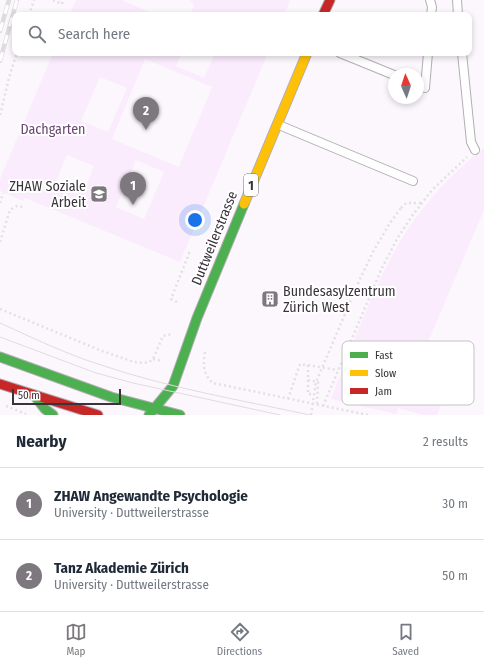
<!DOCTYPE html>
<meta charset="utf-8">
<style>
body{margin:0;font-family:"Fira Sans Condensed",sans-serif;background:#f2f2f3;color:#1f2937}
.compass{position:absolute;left:388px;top:68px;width:36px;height:36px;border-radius:50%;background:#fff;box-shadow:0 2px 6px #0003;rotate:357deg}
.scale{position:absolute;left:12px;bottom:10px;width:109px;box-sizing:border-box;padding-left:4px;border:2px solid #39333a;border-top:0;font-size:11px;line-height:14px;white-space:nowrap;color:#39333a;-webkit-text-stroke:3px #fff;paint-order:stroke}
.you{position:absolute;left:195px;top:220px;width:14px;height:14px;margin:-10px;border:3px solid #fff;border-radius:50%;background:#1a73e8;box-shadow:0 0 0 6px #1a73e833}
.badge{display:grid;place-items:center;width:26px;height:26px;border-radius:50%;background:#7d787e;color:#fff;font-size:13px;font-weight:700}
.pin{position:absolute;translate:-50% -33px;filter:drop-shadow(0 1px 2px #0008)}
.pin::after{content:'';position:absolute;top:21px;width:14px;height:12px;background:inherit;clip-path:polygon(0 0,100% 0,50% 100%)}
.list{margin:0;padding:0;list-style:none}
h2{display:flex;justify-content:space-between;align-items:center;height:52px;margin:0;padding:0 16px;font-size:17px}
h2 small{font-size:13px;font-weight:400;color:#747a83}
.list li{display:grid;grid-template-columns:26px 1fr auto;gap:12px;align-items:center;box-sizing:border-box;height:72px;padding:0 16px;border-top:1px solid #e0e1e3}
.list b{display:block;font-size:15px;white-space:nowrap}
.list p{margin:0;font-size:13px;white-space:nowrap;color:#747a83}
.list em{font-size:13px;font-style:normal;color:#747a83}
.icon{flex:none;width:22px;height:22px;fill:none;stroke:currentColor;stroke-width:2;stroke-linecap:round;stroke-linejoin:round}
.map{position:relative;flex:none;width:484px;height:415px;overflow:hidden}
.search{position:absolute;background:#fff;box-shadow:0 2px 6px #0003;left:12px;right:12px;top:12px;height:44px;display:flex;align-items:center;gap:10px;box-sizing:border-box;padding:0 14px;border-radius:8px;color:#747a83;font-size:15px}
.sheet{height:196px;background:#fff}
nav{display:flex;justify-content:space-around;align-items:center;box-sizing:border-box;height:56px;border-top:1px solid #e0e1e3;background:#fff;font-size:11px;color:#747a83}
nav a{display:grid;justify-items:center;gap:2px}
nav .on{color:#7d787e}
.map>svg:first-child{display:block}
.green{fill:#faebfd;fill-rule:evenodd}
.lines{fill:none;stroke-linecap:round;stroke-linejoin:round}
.lane-casing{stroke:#b2aeb3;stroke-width:10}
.fast-casing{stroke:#b2aeb3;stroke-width:11}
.slow-casing{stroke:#b2aeb3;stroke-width:11}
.jam-casing{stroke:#b2aeb3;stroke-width:11}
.path{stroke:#e2e0e3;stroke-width:2.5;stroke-dasharray:2 3;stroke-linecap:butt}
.lane{stroke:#fffeff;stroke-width:8}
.fast{stroke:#4caf50;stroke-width:9}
.slow{stroke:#ffc107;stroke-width:9}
.jam{stroke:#c62828;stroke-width:9}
.tram{stroke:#deddde;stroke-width:1}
.rail-casing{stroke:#deddde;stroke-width:4.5}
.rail{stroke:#fff;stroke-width:3;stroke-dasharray:9;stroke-linecap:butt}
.path-bridge{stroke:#e2e0e3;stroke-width:2.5;stroke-dasharray:2 3;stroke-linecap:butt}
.labels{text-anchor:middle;stroke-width:4;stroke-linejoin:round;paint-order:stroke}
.shield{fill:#fff;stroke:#747075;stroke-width:1}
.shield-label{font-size:13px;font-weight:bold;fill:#39333a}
.park-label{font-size:14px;fill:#6c4673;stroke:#fff}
.poi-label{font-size:14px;fill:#39333a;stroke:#fff;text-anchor:end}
.street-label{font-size:14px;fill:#39333a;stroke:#fff}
.key{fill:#fff;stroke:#c4c2c4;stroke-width:1}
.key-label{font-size:11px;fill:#39333a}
</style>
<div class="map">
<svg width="484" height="415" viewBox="0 0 484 415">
<rect width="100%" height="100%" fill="#fcf7fd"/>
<path class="green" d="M76,0H122L156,15H131L127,14L126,15H69Z
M190,0H287L290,1L284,15H190L194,5Z
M53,53H182L176,66L204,78L215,53H268L180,262L25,198L23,201L0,191V179ZM145,59L212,87L179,167L112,139ZM100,77L127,88L108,132L81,121ZM67,155L94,166L83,193L56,182ZM136,160L164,172L144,219L116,207Z
M484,148V210L412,380L409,384L444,398L437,415H424L398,408L396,414L331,399C357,335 383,254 429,201C445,181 464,164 484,148Z"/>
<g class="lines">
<g class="lane-casing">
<path id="lane" d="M430,0L432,7L431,15
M457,0L458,15
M340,53L394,75
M462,53L471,142L475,150
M418,85L425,88L428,53
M279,125L413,181"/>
</g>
<g class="fast-casing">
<path id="fast" d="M0,357L111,397L180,415
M34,395L45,409L53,415
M149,415L173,386L197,318L244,204"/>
</g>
<g class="slow-casing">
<path id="slow" d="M244,204L307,53"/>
</g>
<g class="jam-casing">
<path id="jam" d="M323,15L330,0
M0,384L98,415"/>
</g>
<path class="path" d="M53,0L62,4L63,0
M29,15L34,0
M0,115L10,74L17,53
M0,203L3,193
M401,208L406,203H421
M0,242L10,210L17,206L23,207
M177,302L171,299L190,251H188
M0,309L102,351L134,362L144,363L149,362L153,359L163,336L172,334
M205,352C203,364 203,375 213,383L368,415
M153,359L162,361
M308,365V394H313
M308,380L318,382L317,404
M288,399L300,364L338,370
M6,406L26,414
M323,406L382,268L397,239L412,216L432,190L467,157"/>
<use href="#lane" class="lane"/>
<use href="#fast" class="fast"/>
<use href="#slow" class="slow"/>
<use href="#jam" class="jam"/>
<path class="tram" d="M0,323C33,338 66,354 101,365C169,388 240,400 310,415
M0,337L96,373L133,383L280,415"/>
<g class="rail-casing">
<path id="rail" d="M0,31L9,0
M0,61L17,0"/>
</g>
<use href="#rail" class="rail"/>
<path class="path-bridge" d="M311,415L316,382L360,279L374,250L390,223L401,208"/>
</g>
<defs>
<g id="university-square" transform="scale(0.9)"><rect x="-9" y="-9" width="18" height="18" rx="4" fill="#7d787e" stroke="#fff"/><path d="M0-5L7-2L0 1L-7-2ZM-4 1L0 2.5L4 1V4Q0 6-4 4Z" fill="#fff"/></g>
<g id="building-square" transform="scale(0.9)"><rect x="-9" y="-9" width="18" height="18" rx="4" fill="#7d787e" stroke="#fff"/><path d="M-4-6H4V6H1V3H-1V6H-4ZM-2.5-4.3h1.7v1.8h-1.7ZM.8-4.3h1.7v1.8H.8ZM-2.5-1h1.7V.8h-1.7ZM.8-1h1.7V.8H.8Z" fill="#fff"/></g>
</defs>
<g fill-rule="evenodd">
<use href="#university-square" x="99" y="194"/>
<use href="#building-square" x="270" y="299"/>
</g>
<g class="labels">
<rect class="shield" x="244" y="174" width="14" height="22" rx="3"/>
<g class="shield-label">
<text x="251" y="190">1</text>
</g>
<g class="park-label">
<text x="53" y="134">Dachgarten</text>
</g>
<g class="poi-label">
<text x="86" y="191">ZHAW Soziale<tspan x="86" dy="16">Arbeit</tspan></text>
<text x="283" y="296" text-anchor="start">Bundesasylzentrum<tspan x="283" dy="16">Zürich West</tspan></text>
</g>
<g class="street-label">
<text transform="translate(214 238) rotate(-68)" y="5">Duttweilerstrasse</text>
</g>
</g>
<rect x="342" y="341" width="132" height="64" rx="6" class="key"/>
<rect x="350" y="352" width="18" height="6" fill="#4caf50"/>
<rect x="350" y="370" width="18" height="6" fill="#ffc107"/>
<rect x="350" y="388" width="18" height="6" fill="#c62828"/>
<g class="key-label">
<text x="375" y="359">Fast</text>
<text x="375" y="377">Slow</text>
<text x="375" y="395">Jam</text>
</g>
</svg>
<svg class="compass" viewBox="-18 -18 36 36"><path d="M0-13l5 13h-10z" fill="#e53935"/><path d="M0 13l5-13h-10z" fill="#747a83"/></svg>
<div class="scale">50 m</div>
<div class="you"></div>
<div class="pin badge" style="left:133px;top:205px">1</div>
<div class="pin badge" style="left:146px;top:130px">2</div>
<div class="search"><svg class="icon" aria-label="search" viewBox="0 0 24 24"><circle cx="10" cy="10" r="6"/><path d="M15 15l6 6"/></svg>Search here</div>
</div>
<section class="sheet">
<h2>Nearby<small>2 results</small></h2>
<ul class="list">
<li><span class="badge">1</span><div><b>ZHAW Angewandte Psychologie</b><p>University · Duttweilerstrasse</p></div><em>30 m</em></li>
<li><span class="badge">2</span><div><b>Tanz Akademie Zürich</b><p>University · Duttweilerstrasse</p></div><em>50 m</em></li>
</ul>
</section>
<nav>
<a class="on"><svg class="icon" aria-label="map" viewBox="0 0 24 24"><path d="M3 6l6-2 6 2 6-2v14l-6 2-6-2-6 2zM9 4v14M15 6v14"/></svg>Map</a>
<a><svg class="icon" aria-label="directions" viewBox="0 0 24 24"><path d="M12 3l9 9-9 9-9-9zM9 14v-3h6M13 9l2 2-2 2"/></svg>Directions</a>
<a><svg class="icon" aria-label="saved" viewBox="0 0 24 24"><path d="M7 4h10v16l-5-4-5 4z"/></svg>Saved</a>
</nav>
